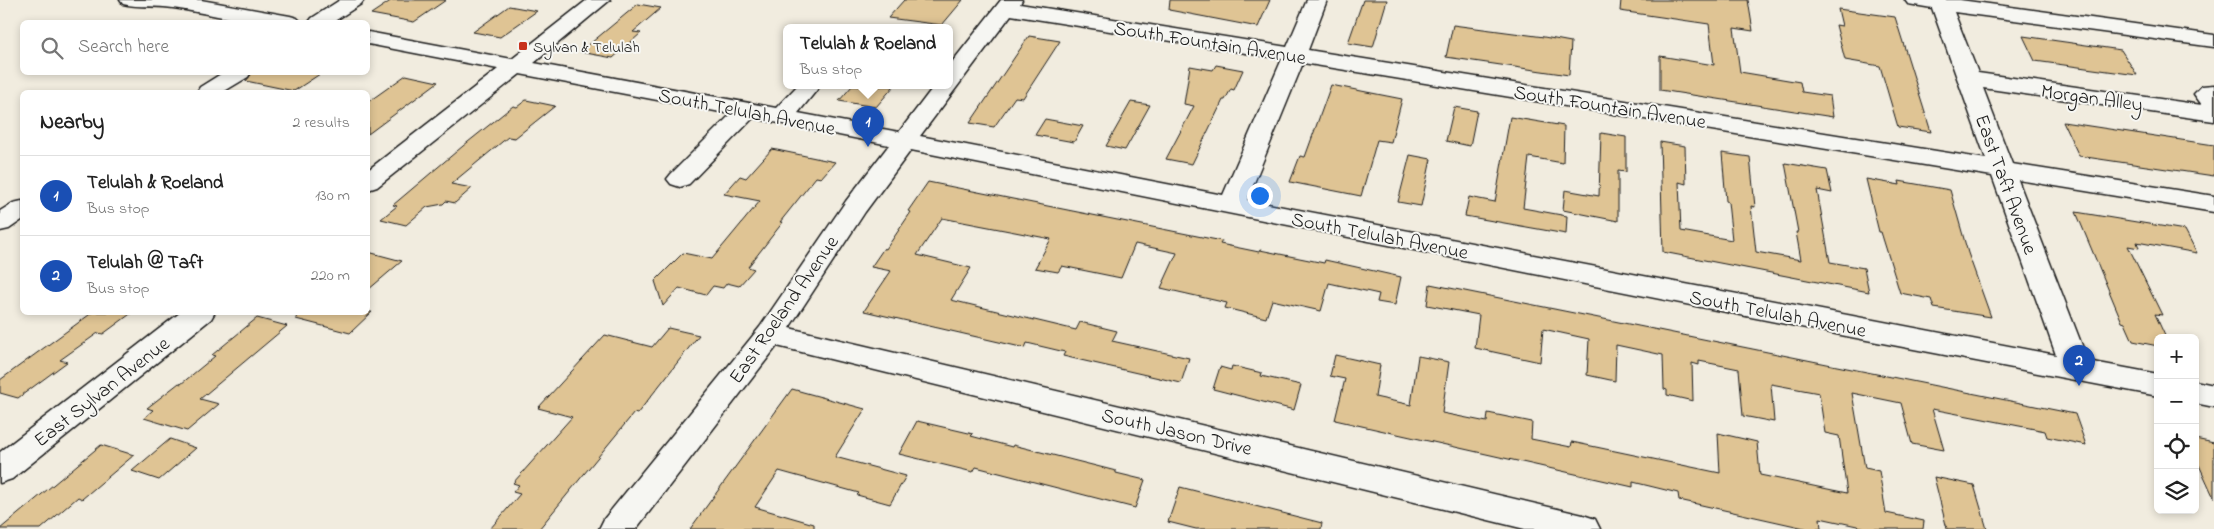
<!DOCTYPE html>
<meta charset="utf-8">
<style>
body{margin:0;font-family:"Indie Flower",sans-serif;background:#f6f6f6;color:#222}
.controls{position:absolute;right:15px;bottom:15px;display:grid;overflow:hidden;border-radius:8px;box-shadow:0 2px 8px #0003}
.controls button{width:45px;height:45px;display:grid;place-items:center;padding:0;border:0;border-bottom:1px solid #e0e0e0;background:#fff;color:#222;font:25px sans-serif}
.you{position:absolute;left:1259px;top:195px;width:18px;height:18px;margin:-12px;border:4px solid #fff;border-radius:50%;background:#1a73e8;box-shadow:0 0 0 8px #1a73e833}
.badge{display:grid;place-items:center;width:32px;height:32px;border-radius:50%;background:#ea580c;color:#fff;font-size:16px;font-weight:700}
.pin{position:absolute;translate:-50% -41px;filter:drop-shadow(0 1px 2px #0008)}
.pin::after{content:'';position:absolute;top:26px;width:18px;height:15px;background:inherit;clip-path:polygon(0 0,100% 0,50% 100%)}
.popup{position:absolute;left:783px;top:24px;width:170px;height:65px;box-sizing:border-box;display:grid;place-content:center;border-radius:8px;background:#fff;filter:drop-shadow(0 1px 4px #0005);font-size:16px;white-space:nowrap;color:#767676}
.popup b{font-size:19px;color:#222}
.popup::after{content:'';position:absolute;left:50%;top:100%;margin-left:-10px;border:10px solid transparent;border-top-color:#fff}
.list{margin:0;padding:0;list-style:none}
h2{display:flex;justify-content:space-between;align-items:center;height:65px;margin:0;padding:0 20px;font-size:21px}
h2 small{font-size:16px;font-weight:400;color:#767676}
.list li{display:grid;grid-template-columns:32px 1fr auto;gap:15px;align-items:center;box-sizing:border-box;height:80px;padding:0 20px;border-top:1px solid #e0e0e0}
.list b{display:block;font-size:19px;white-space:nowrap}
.list p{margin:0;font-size:16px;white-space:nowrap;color:#767676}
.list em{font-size:16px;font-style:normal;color:#767676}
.icon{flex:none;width:28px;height:28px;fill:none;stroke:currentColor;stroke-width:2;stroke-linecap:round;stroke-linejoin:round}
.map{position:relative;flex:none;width:2214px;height:529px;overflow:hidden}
.search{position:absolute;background:#fff;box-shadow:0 2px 8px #0003;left:20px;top:20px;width:350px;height:55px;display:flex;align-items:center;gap:12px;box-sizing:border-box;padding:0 18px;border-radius:8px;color:#767676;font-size:19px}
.panel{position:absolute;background:#fff;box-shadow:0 2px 8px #0003;left:20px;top:90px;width:350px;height:225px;border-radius:8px}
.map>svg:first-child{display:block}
.building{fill:#dfc494;stroke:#1c1c1c}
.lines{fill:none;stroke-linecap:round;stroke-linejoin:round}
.minor-casing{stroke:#1c1c1c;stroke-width:3}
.minor{fill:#f6f6f2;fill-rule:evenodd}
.poi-dot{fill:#c8321e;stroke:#f6f6f2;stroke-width:2}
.labels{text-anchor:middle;stroke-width:4;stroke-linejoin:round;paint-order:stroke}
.far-poi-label{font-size:16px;fill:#1c1c1c;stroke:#f6f6f2;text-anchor:start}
.street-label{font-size:20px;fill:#1c1c1c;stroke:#f6f6f2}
</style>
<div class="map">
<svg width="2214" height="529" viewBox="0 0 2214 529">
<rect width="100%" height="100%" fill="#f1ecdf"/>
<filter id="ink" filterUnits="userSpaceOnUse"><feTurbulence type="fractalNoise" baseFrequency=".02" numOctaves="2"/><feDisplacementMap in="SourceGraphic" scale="10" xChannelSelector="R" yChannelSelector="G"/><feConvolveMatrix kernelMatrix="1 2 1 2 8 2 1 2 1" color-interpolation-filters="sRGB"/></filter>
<g filter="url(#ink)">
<path class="building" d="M392,0H446L414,22L371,14Z
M904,0H963L942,25L888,18Z
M1170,0H1270L1258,27L1169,10Z
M1363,0H1387L1373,47L1348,43Z
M1621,0H1748L1753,31L1734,28L1740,72L1800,82L1802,92L1830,96L1833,117L1660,90V56L1714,65L1709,24L1620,11Z
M638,4L661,8L633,32L641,33L613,58L580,52Z
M509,6L537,11L500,37L473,32Z
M1838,9L1895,17L1931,132L1898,127L1880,66L1845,60L1836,25L1842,26Z
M1453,25L1544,37L1571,42L1569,75L1446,57Z
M1029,36L1060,41L1023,98L1015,97L994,127L970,123Z
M2023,36L2121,50L2137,75L2035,61Z
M1216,65L1243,70L1234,90L1231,89L1225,100H1223L1192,164L1166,159L1194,106L1184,104L1190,66L1213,70Z
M253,72H323L294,91L246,81Z
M406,75L438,82L368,134V102Z
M1331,85L1402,99L1391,142L1377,140L1361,196L1290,182L1300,156L1305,157Z
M852,86H894L876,107L839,101Z
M526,100L555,106L515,138L508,137L451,184L472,188L455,203L446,201L443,204L427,207L406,225L381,219L397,206L393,205L463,146L513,106L517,107Z
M1131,102L1150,105L1125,150L1106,146Z
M1454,107L1477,111L1470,146L1446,141Z
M1510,117L1564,126L1563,163L1529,157L1523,208L1567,216L1566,234L1465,216L1469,197L1495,202Z
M1045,119L1083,126L1074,142L1035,135Z
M2063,122L2214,145V176L2079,156Z
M1601,133L1626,137V172L1618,171V221L1563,210L1565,190L1599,196Z
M1660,142L1685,146L1686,184L1679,182L1681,231L1732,240L1728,202L1726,201L1722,153L1750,157L1755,207L1751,206L1756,252L1801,260L1796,232H1798L1785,163L1827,170L1832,193L1817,190L1830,262L1864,268L1869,292L1663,252Z
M772,149L835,162L821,178L816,177L780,222H783L748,267L754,269L739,286L727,283L723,288L713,286L706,295L679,288L663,306L655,281L683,253L712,259L760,201L724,194L740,176L746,178Z
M1410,155L1431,159L1421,206L1398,202Z
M1866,179L1900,185L1899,181L1950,190L1968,253L1991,317L1934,308L1931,299L1900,293L1881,232H1879Z
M928,182L1222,241L1220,244L1259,252L1260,250L1324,263L1325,260L1401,277L1395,305L1377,302L1379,294L1329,283L1321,311L1272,300L1266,318L1225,308L1227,303L1161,288L1177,253L1135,244L1121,278L1062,266L1058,272L1035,268L1051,239L942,218L917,255L971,268L951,300L1076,330L1080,322L1117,331L1112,341L1189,358L1181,383L1063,356L1065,352L1027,343L1025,348L864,311L891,271L871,267L884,248L886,249L911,212L908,211Z
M2076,212L2185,230L2197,253L2137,242L2139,248L2128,246L2162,315L2155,314L2166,338H2158V346L2133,341L2125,323L2122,322Z
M368,252L402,261L368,290Z
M1430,284L2075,414L2086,445L2047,437L2045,431L1932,409L1944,450L1912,444L1901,403L1852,393L1865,468L1879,471L1886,513L1924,521L1923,529H1871L1820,518L1821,529H1809L1679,500L1678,493L1633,482V487L1335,420L1345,379L1330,376L1335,355L1380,365L1375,397L1411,405L1418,356L1449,362L1442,413L1487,422L1488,413L1532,422L1531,439L1571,447L1572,442L1720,473L1718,433L1757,442L1760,475L1847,493L1839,436L1825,433L1819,393L1771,384L1774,422L1743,416L1739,369L1699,361V365L1692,363L1693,401L1667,395V390L1664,389L1663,355L1616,345L1615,381L1587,375L1589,339L1543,329L1540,362L1475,348L1479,315L1427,305Z
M93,312H133L103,334L98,333L60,360L67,362L18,398L0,393V380Z
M297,312H372L350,333L296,319Z
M257,318L287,326L200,399L219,404L187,431L144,418L153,410L147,408L179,383L181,384L215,356L212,355Z
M668,328L699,335L637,414L634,413L539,529H490L520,494L513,492L519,485L513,483L572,417L538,408L605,335L652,347Z
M1232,366L1262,373L1261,376L1301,385L1294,410L1213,389L1220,367L1231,370Z
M792,389L865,409L835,457L906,476L890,504L857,495L859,493L779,471L755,507L814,524V529H690Z
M917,421L973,434L971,436L1012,447L1013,445L1116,471V473L1145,480L1135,508L976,467L973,472L899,454Z
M170,439L196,448L159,480L132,471Z
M2195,439L2214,443V498L2199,465H2195Z
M101,445L134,455L82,499L78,497L41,529H0Z
M1934,477L1974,485L1987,529H1947Z
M1180,487L1322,523L1321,529H1196L1168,522Z"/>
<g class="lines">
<g class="minor-casing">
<path id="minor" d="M120,0H201L290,16L297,18L301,22C258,28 215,14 173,8C157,5 139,8 123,4Z
M340,0H364L361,4L333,22H309L312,18Z
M587,0H610L534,63L776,108L797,86H820L798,113L899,132L934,86H949V66L1001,0H1022L1020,4L1287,47L1307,0H1327L1308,50L1986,159L1932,8L1908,4L1905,0H1960L2214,35V47L1954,12L1978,73L2202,105L2194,94L2202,86L2214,85V121L1983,88L2012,164L2214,196V212L2018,180L2088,361L2158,374V396L1851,337L911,150L865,212L789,328L1583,515L1595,519L1600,529H1525L777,346L636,529H599L604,519L760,327L846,201L889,145L753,118L689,184L680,187L671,184L667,179L671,174L731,114L520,74L377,187L368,190V170L498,69L368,44V32L512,59ZM1011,15L1282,59L1223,195L920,136ZM1303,63L1992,176L2056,355L1247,200Z
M224,72H251L248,77L223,92H197L200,87Z
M22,201V220L9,229L0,231V211L13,203Z
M181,312H215L211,319L12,479L0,483V452Z
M2195,381L2214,385V407L2195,403Z"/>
</g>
<use href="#minor" class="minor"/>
</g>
</g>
<rect class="poi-dot" x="518" y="41" width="10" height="10" rx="2.5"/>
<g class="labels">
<g class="far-poi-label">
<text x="533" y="52">Sylvan &amp; Telulah</text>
</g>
<g class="street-label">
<text transform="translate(1210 42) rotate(9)" y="7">South Fountain Avenue</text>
<text transform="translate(2092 97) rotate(8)" y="7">Morgan Alley</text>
<text transform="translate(1610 106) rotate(9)" y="7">South Fountain Avenue</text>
<text transform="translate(747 111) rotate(11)" y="7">South Telulah Avenue</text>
<text transform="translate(2007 184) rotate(70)" y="7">East Taft Avenue</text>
<text transform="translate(1380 235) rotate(11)" y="7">South Telulah Avenue</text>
<text transform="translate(783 309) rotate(-55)" y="7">East Roeland Avenue</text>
<text transform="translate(1778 313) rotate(11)" y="7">South Telulah Avenue</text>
<text transform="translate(101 391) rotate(-38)" y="7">East Sylvan Avenue</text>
<text transform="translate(1177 431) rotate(13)" y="7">South Jason Drive</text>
</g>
</g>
</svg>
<div class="controls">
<button>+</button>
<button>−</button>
<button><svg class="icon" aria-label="locate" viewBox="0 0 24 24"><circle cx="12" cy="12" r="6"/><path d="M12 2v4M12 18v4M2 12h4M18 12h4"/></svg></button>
<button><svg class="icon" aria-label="layers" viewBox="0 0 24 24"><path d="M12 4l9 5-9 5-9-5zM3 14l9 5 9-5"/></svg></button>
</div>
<div class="you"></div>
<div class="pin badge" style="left:868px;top:147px;background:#1a4fb4">1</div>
<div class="popup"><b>Telulah &amp; Roeland</b>Bus stop</div>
<div class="pin badge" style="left:2079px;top:386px;background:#1a4fb4">2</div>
<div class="search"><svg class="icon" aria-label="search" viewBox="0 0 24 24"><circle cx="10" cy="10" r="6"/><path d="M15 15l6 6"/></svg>Search here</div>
<section class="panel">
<h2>Nearby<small>2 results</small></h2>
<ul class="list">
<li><span class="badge" style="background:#1a4fb4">1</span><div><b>Telulah &amp; Roeland</b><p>Bus stop</p></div><em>130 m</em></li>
<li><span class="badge" style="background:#1a4fb4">2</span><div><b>Telulah @ Taft</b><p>Bus stop</p></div><em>220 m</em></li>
</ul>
</section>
</div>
